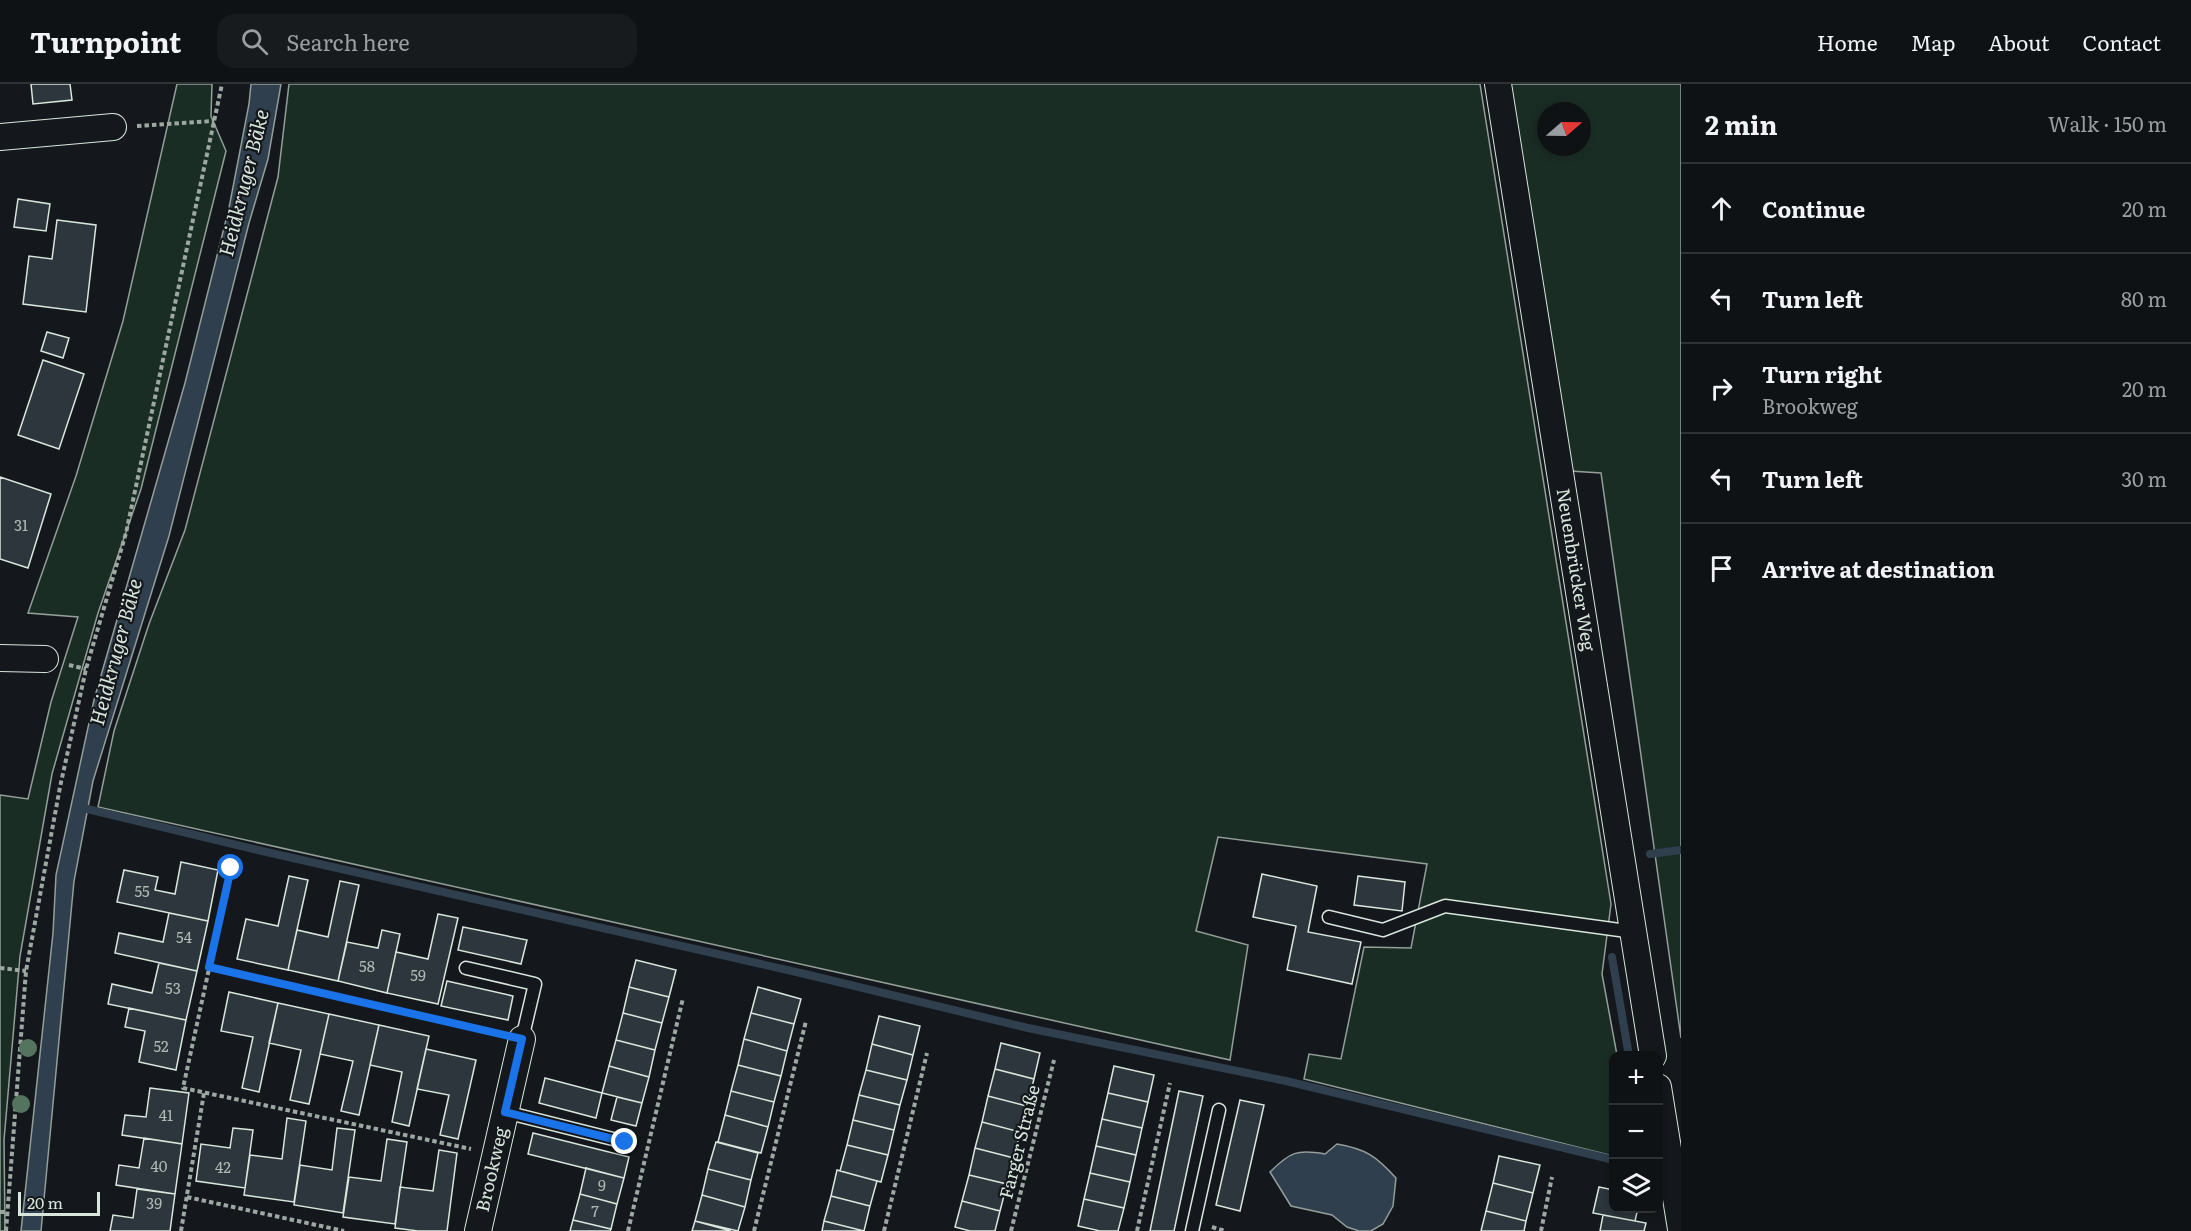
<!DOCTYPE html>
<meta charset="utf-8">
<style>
body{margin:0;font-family:Literata,serif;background:#181b1e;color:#f1f3f6}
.controls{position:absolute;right:18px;bottom:18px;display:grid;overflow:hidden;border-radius:12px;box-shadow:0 3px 9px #0003}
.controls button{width:54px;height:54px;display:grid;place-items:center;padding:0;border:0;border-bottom:2px solid #2f3234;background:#0f1215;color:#f1f3f6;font:30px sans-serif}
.compass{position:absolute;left:1537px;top:18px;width:54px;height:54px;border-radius:50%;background:#0f1215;box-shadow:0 3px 9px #0003;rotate:70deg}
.scale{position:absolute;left:18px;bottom:15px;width:82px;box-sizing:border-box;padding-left:6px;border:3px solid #d8e6dc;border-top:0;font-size:16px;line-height:21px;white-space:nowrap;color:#d8e6dc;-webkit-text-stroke:4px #14181c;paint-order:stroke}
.stop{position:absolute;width:18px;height:18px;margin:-14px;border:4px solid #1a73e8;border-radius:50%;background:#fff}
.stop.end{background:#1a73e8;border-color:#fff;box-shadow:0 2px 6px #0008}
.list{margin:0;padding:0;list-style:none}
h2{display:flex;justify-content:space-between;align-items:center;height:78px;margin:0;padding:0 24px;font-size:26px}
h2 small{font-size:20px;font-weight:400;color:#9b9ea0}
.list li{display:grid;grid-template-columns:39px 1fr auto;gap:18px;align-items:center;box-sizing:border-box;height:90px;padding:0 24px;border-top:2px solid #2f3234}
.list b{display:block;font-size:22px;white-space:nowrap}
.list p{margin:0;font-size:20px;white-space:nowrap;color:#9b9ea0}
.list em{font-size:20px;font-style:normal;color:#9b9ea0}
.icon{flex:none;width:33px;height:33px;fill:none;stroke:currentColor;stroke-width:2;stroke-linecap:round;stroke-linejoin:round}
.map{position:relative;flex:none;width:1681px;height:1147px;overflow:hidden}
header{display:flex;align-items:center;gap:36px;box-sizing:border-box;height:84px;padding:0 30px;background:#0f1215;border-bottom:2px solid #2f3234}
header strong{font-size:28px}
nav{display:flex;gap:33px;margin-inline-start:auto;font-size:21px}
.search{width:420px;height:54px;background:#181b1e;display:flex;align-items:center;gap:15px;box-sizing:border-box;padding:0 21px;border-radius:18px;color:#9b9ea0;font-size:22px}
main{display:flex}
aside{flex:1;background:#0f1215}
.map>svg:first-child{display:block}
.green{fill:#1a2d24;stroke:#939e99;stroke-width:1.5;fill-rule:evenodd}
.water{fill:#2f3f4d;stroke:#939e99;stroke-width:1.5}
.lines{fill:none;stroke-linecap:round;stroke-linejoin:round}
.stream{stroke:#2f3f4d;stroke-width:8}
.building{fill:#2c363c;stroke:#d8e6dc;stroke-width:1.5}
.service-casing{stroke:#d8e6dc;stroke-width:15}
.minor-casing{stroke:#d8e6dc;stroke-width:28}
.path{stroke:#9da8a2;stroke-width:4;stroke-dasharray:4.5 3;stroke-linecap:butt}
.service{stroke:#14181c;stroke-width:12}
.minor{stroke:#14181c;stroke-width:26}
.tree{fill:#55745f}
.route{stroke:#1a73e8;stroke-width:8}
.labels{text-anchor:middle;stroke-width:4.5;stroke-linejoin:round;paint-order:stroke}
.number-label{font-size:15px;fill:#adbab4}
.street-label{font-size:18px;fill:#d8e6dc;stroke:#14181c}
.water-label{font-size:20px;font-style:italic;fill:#d8e6dc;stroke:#14181c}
</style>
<header>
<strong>Turnpoint</strong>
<div class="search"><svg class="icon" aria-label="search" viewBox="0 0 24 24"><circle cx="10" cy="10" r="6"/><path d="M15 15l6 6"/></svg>Search here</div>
<nav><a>Home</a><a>Map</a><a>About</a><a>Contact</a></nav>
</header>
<main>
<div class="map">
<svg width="1681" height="1147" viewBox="0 0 1681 1147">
<rect width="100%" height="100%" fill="#14181c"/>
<path class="green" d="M177,0H212L211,32L226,67L141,405L98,529L52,690L20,872L4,1056L5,1147H0V711L28,715L51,618L78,533L28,529L76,392L123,237Z
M289,0H1480L1611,820L1602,890L1617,971L1614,972L1613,1072L1304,995L1309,970L1341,975L1364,863L1411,864L1427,780L1218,753L1196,847L1248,861L1230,976L98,723L114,647L149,540L185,446L278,93Z
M1509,0H1681V954L1601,389L1570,387ZM1546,27H1582V63H1546Z"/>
<path class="water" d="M251,0H281L268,75L249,139L169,452L93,697L74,797L41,1147H21L53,849L56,791L94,616L185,299L229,124L249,20Z
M1337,1060C1366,1065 1376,1072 1396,1094L1393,1122L1383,1140L1371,1147H1359L1347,1143L1332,1131L1291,1122L1270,1088C1290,1068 1297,1065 1325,1070Z"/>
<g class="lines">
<path class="stream" d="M79,723L262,767L805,890L1028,944L1286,997L1614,1076
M1650,770L1681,766
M1612,873L1629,972"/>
</g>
<path class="building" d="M31,0H70L72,16L33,20Z
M18,115L50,120L46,147L14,143Z
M57,136L96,141L86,228L23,220L29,172L52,175Z
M47,248L69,254L63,274L41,267Z
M43,276L84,290L59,365L18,351Z
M0,393L51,410L28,484L0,475Z
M181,778L218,786L208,837L117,818L124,786L158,793L155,806L175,810Z
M1262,790L1317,802L1308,848L1361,858L1352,900L1287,886L1296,842L1253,833Z
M289,792L308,796L288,886L237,875L246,835L278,842Z
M1358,792L1405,798L1402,827L1354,821Z
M340,797L359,801L338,897L288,886L297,846L328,853Z
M169,829L208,837L197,887L115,869L119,849L163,858Z
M438,830L458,834L438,920L387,909L396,868L428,875Z
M463,843L527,856L521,880L458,866Z
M382,846L400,850L387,909L338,897L347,858L378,864Z
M636,876L676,886L669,913L629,903Z
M159,879L197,887L186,936L108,920L112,900L152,909Z
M447,897L513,912L508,936L441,922Z
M629,903L669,913L662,939L623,929Z
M758,903L801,915L794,940L751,929Z
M229,908L278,919L259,1008L242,1004L253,953L221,947Z
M278,919L329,930L309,1020L290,1016L301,966L269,959Z
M129,924L186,936L176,986L139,978L145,947L125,943Z
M623,929L662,939L655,966L616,956Z
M751,929L794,940L787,967L744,955Z
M329,930L379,941L359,1031L341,1027L353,977L320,970Z
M879,932L920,942L913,971L872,960Z
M379,941L429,952L409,1042L392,1038L402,988L370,981Z
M744,955L787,967L781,992L738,981Z
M616,956L655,966L649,993L609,982Z
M1001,959L1040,969L1034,995L995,985Z
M872,960L913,971L907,996L866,986Z
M426,965L476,976L458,1055L440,1051L449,1011L417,1005Z
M738,981L781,992L774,1018L731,1007Z
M609,982L649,993L642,1019L602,1009Z
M1114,982L1154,991L1148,1018L1108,1009Z
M995,985L1034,995L1027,1022L988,1012Z
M866,986L907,996L900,1021L859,1011Z
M545,994L602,1009L596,1034L539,1019Z
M150,1004L189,1009L182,1060L122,1051L125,1031L146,1033Z
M731,1007L774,1018L768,1043L725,1031Z
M1179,1007L1203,1012L1174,1147H1150Z
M1108,1009L1148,1018L1142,1044L1102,1035Z
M859,1011L900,1021L894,1046L853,1036Z
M988,1012L1027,1022L1020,1048L982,1038Z
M617,1013L642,1019L636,1042L611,1036Z
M1240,1016L1264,1021L1240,1127L1216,1121Z
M725,1031L768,1043L761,1069L718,1058Z
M287,1034L306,1037L294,1118L244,1111L250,1071L282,1075Z
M1102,1035L1142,1044L1136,1071L1096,1062Z
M853,1036L894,1046L888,1071L847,1061Z
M982,1038L1020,1048L1014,1074L975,1064Z
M233,1044L253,1046L245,1104L196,1097L201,1060L230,1064Z
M337,1044L355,1046L343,1129L294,1121L300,1081L332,1086Z
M533,1049L629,1073L624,1094L528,1070Z
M144,1054L182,1060L175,1110L116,1101L119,1081L139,1084Z
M387,1055L407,1058L395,1140L343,1133L349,1093L381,1097Z
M716,1058L758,1069L751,1096L708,1085Z
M847,1061L888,1071L881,1098L840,1087Z
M1096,1062L1136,1071L1130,1098L1090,1089Z
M975,1064L1014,1074L1007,1100L969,1091Z
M439,1066L457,1069L447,1147H418L395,1144L400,1103L433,1107Z
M1499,1072L1540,1081L1533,1109L1493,1099Z
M586,1084L624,1094L617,1120L580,1110Z
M708,1085L751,1096L745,1123L702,1111Z
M837,1086L877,1097L870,1122L831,1112Z
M1090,1089L1130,1098L1124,1124L1084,1115Z
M969,1091L1007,1100L1000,1127L962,1117Z
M1493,1099L1533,1109L1526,1137L1486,1127Z
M1599,1103L1614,1106V1124H1638L1635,1137L1593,1129Z
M137,1105L175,1110L170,1147H110L113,1131L133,1134Z
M580,1110L617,1120L611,1145L573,1136Z
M702,1111L745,1123L738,1147L695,1137Z
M831,1112L870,1122L864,1147L824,1137Z
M1084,1115L1124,1124L1118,1147H1100L1078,1142Z
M962,1117L1000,1127L995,1147H970L955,1143Z
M1486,1127L1526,1137L1524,1147H1481Z
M1603,1131L1646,1139L1644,1147H1600Z
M573,1136L611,1145L610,1147H570Z
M695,1137L731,1147H692Z
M824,1137L864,1147H822Z"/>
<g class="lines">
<g class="service-casing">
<path id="service" d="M1329,833L1383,846L1445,822L1634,848
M466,884L535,900L522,955
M505,1028L625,1058
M1192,1147L1219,1026"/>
</g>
<g class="minor-casing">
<g id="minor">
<path id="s1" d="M1498,0L1653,972"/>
<path d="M0,53L113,43"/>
<path d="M0,574L45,575"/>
<path d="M1658,1003L1681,1145"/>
<path id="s2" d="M478,1147L522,955"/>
</g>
</g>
<path class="path" d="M137,42L214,37
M69,581L86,585
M231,784L183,1004L471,1065
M209,883L498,950
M0,884L26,887
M187,1113L344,1147
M0,1128H7
M1212,1143L1225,1147
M6,1147L26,887L60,703L86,585L126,449L222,0
M181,1147L204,1009
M628,1147L683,914
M754,1147L806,937
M884,1147L927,969
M1011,1147L1054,976
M1137,1147L1170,999
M1541,1147L1552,1093"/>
<use href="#service" class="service"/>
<use href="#minor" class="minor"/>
</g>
<g class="tree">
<circle cx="28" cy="964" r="9"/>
<circle cx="21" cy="1020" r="9"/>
</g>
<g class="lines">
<path class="route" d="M231,784L209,883L522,955L505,1028L625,1058"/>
</g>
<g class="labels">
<g class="number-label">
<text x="21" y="447">31</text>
<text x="142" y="813">55</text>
<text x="184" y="859">54</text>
<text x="367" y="888">58</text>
<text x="418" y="897">59</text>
<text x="173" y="910">53</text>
<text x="161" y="968">52</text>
<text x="166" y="1037">41</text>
<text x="159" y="1088">40</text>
<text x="223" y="1089">42</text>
<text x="602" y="1107">9</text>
<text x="154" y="1125">39</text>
<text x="595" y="1133">7</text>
</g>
<g class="street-label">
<text dy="6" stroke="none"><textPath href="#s1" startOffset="492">Neuenbrücker Weg</textPath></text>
<text transform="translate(1020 1058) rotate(-76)" y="6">Farger Straße</text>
<text dy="6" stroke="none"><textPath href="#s2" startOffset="63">Brookweg</textPath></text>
</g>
<g class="water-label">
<text transform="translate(244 99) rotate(-76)" y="7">Heidkruger Bäke</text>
<text transform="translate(116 568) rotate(-75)" y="7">Heidkruger Bäke</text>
</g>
</g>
</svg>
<div class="controls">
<button>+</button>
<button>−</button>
<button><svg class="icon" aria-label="layers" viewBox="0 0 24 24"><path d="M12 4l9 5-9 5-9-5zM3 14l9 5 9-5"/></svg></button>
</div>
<svg class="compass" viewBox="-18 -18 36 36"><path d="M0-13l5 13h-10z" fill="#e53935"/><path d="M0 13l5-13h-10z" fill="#9b9ea0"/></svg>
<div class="scale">20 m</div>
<div class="stop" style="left:231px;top:784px"></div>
<div class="stop end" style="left:625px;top:1058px"></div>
</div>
<aside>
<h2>2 min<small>Walk · 150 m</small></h2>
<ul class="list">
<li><svg class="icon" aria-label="ahead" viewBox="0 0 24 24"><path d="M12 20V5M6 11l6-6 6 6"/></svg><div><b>Continue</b></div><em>20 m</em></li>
<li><svg class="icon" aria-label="left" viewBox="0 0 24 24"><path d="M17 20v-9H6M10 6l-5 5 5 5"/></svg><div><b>Turn left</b></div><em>80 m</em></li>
<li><svg class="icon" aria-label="right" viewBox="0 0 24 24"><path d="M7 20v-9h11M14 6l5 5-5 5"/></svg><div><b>Turn right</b><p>Brookweg</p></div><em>20 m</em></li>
<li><svg class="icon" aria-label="left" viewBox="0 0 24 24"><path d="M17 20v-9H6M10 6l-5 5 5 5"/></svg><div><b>Turn left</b></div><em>30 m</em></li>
<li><svg class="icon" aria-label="arrive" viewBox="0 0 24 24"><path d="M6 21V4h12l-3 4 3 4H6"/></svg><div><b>Arrive at destination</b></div></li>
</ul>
</aside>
</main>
